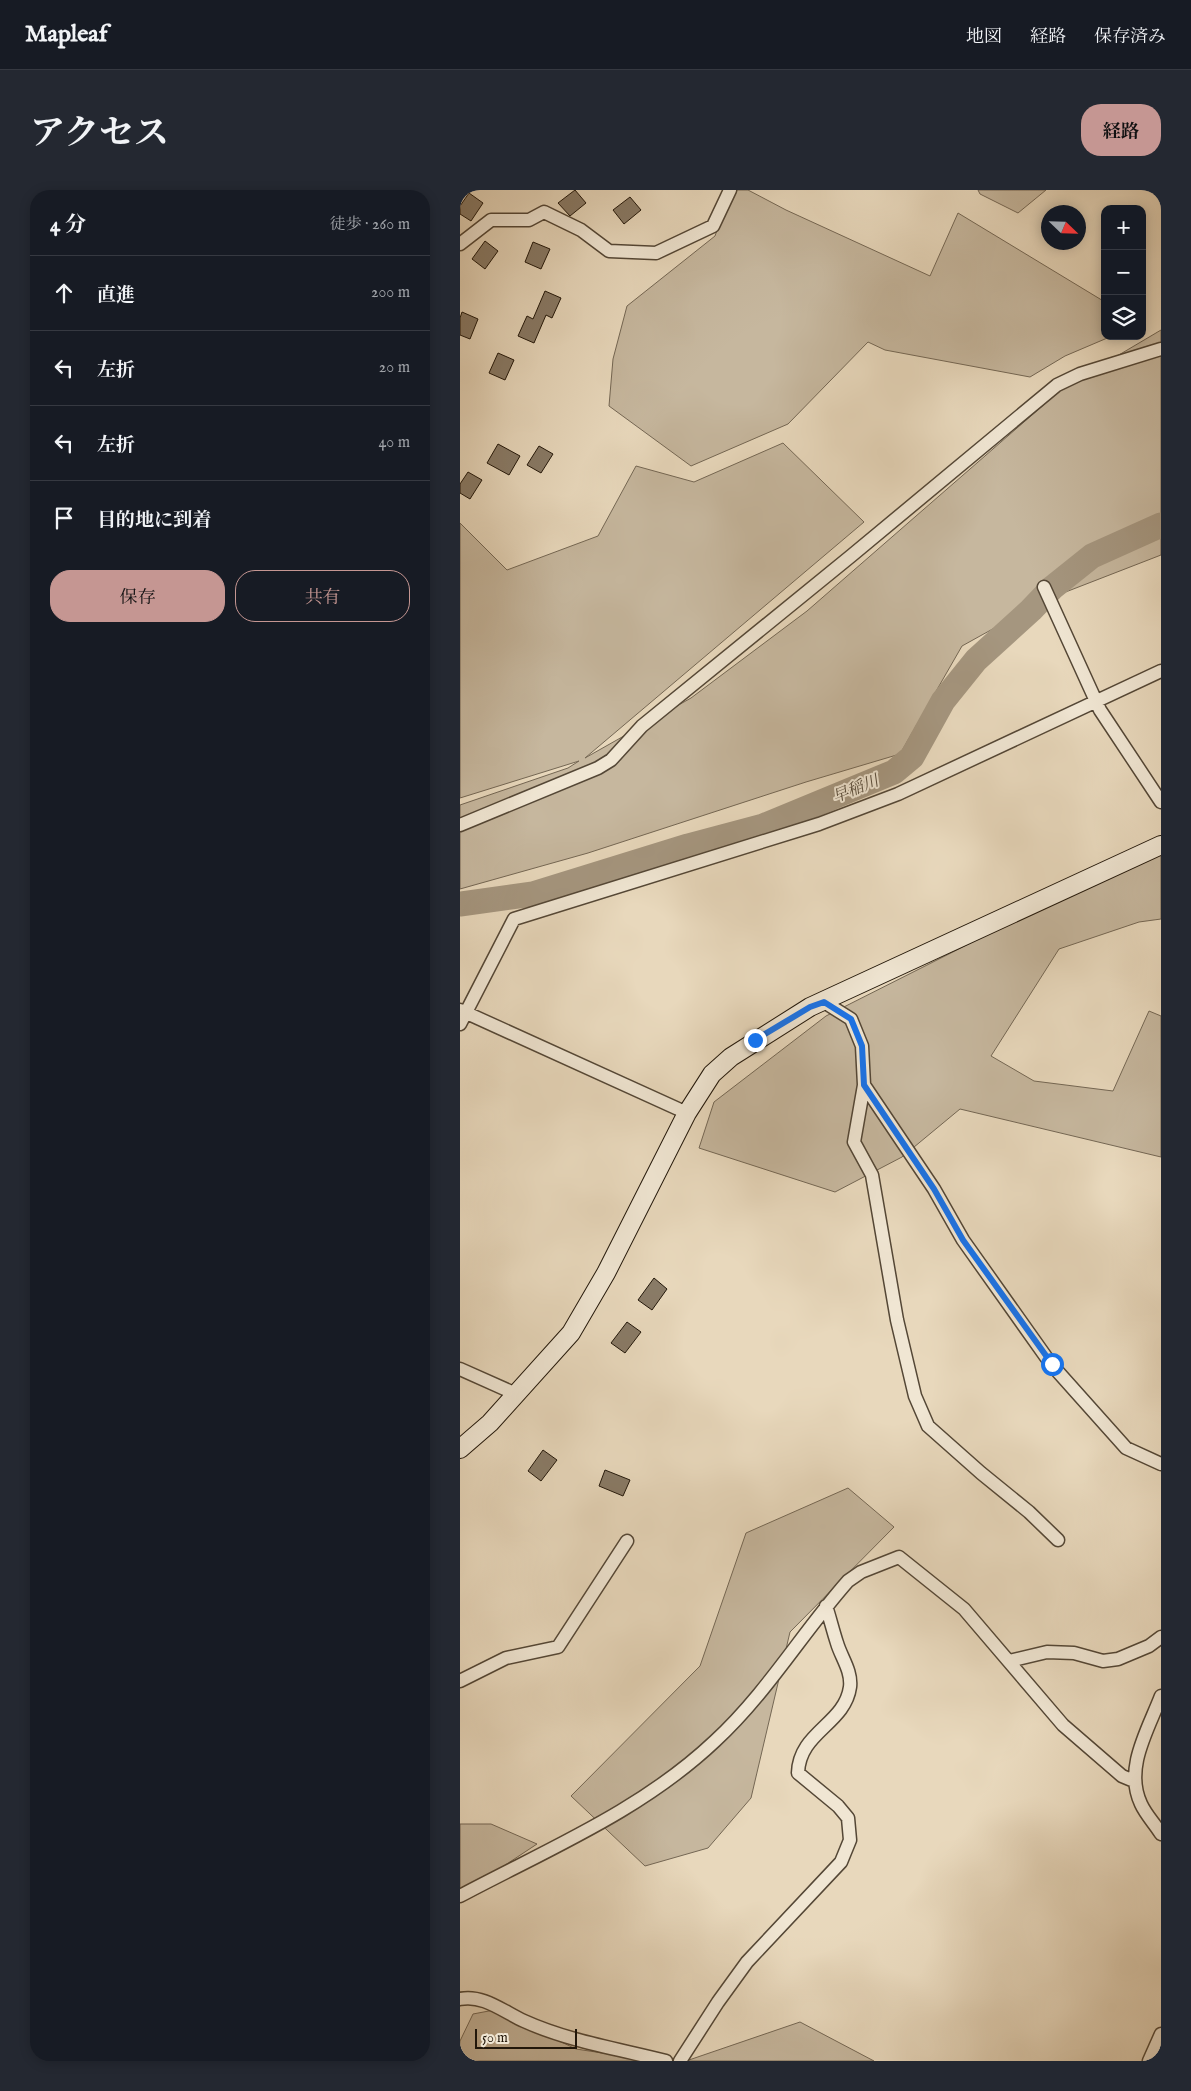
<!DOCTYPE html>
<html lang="ja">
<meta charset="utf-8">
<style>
body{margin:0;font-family:"IM FELL English","Noto Serif JP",serif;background:#242831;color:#f1f3f6}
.controls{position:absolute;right:15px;top:15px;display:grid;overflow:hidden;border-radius:10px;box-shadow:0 2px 12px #0003}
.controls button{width:45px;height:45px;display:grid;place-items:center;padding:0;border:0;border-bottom:1px solid #363941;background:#171b24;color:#f1f3f6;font:25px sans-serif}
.compass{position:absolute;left:581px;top:15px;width:45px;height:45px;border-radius:50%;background:#171b24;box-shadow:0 2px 12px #0003;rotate:113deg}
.scale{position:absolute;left:15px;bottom:12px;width:102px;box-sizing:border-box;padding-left:5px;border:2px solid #22170a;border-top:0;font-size:14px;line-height:18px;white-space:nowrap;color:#22170a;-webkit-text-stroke:4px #f0e6d3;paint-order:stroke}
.stop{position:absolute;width:15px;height:15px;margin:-11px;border:4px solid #1a73e8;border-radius:50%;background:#fff}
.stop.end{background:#1a73e8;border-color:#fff;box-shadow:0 1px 5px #0008}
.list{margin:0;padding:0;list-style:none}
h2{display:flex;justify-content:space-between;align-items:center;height:65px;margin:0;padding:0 20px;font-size:21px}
h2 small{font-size:16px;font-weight:400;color:#9ea1a6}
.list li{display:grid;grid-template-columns:32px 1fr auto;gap:15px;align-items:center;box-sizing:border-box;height:75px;padding:0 20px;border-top:1px solid #363941}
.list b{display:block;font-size:19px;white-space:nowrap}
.list em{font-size:16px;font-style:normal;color:#9ea1a6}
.actions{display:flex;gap:10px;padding:15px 20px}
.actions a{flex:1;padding:11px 0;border:1px solid #c59692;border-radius:20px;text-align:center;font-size:18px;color:#c59692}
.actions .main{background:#c59692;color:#111}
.icon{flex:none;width:28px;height:28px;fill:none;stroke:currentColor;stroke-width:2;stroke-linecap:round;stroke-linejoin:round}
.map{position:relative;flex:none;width:701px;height:1871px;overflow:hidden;border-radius:20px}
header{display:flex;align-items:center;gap:30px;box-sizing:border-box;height:70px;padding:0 25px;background:#171b24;border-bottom:1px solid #363941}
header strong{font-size:24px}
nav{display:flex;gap:28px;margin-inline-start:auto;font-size:18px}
.intro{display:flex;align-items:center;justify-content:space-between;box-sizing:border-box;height:120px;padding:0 30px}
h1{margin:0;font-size:35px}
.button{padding:12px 22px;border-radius:20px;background:#c59692;color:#111;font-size:18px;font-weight:700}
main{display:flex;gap:30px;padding:0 30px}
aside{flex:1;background:#171b24;border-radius:20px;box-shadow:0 2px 12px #0003}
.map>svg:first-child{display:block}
.green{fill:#c6b79e;stroke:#746754}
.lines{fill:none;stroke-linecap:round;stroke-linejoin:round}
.river{stroke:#a5967f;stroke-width:25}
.building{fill:#897b67;stroke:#22170a}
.street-casing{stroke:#544736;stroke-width:15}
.secondary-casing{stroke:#22170a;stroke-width:20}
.street{stroke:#f0e6d3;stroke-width:12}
.secondary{stroke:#f0e6d3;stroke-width:18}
.route{stroke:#1a73e8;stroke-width:6}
.labels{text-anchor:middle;stroke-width:4;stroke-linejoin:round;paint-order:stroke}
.water-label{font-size:16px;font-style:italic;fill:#564a39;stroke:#f0e6d3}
</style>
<header>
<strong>Mapleaf</strong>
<nav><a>地図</a><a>経路</a><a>保存済み</a></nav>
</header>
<div class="intro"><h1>アクセス</h1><a class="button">経路</a></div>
<main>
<aside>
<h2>4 分<small>徒歩 · 260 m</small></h2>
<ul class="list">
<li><svg class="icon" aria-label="ahead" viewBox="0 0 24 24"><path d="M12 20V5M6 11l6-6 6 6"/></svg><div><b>直進</b></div><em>200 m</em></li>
<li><svg class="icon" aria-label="left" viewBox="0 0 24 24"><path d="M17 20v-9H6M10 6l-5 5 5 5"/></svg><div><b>左折</b></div><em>20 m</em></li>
<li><svg class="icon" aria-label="left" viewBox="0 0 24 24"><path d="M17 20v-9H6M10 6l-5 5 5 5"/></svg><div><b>左折</b></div><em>40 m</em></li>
<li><svg class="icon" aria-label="arrive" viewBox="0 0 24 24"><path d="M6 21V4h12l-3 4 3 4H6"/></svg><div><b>目的地に到着</b></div></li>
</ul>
<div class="actions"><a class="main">保存</a><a>共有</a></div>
</aside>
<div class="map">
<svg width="701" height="1871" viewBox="0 0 701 1871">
<rect width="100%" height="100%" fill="#e8d8bc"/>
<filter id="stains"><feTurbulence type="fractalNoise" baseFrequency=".004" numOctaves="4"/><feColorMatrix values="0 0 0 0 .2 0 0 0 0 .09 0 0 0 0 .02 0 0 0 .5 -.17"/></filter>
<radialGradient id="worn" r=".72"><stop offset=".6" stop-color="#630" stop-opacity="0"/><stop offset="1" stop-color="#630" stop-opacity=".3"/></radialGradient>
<path class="green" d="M271,0H288L326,20L470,86L498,23L645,112V146H652L605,166L570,187L425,160L408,152L328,234L231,276L149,216L153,169L167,116L255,46Z
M518,0H586L558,23L520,4Z
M701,140V365L585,410L502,456L440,564L346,592L128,663L0,699V615L108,578L119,571L0,608V333L47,380L138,346L176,276L234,292L323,253L404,332L125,568L231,508L347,421L603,198Z
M701,657V729L679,732L599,759L531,866L574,891L653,901L689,821L701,826V967L500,919L442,967L375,1002L239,958L254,912L366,826Z
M388,1298L434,1337L330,1442L291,1608L248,1658L185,1676L111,1606L240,1476L286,1343Z
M0,1634H31L77,1654L0,1705Z
M34,1820L116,1859L195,1871H0V1851L13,1824Z
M340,1832L414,1871H226Z"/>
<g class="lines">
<path class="river" d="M0,714L73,704L228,656L303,636L434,582L452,567L483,511L516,470L571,420L592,398L632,366L701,335"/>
</g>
<path class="building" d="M115,0L126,13L110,26L98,13Z
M9,3L23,13L11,31L0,24V16Z
M170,7L181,20L164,34L153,20Z
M25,51L38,61L25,79L12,69Z
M73,52L90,59L81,79L65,72Z
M85,101L101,108L92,128L86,125L74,153L58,146L67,126L73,129Z
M2,122L18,129L10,149L0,145V128Z
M38,163L54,170L45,190L29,183Z
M38,254L60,266L49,285L27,273Z
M79,256L93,264L81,283L67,275Z
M8,282L22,290L10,309L0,303V294Z
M194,1088L207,1099L192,1120L178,1110Z
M167,1132L181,1142L165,1163L151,1153Z
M83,1260L97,1270L81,1291L68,1281Z
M145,1280L170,1290L163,1306L139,1296Z"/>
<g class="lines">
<g class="street-casing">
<path id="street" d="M0,54L31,30H69L84,22L121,40L149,61L196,63L253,36L270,0
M584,397L640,520L701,612
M0,635L138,578L151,570L182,536L391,366L597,195L620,184L701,159
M364,812L391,829L402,856L404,895L394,952L412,985L437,1130L455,1206L468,1236L521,1283L569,1322L598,1350
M0,820L227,923
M0,834L54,729L359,634L438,604L701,481
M404,895L474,999L503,1050L591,1174L666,1258L701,1274
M0,1179L56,1204
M549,1471L587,1462L614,1463L643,1471L658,1469L689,1456L701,1447
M0,1491L46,1468L98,1457L167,1351
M701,1506C688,1540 664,1578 681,1614C686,1625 695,1634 701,1644
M0,1706C88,1659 181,1621 255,1551C307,1503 342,1443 388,1391L401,1382L439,1367L504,1419L603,1535L662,1586L674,1591
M0,1809C23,1804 44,1822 64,1831C108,1851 159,1859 206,1871
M220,1871L258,1812L287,1772L381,1672L390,1650L388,1628L378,1616L338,1583C339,1542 385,1534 390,1497C392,1481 381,1467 377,1453C373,1441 370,1428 366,1416
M689,1871L701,1844"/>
</g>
<g class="secondary-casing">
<path id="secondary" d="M0,1259L30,1233L111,1143L146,1083L227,923L252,884L271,867L350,817L701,655"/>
</g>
<use href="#street" class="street"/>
<use href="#secondary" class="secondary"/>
</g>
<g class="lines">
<path class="route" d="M295,850L350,817L364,812L391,829L402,856L404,895L474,999L503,1050L592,1174"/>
</g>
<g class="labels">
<g class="water-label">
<text transform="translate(395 598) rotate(-22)" y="6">早稲川</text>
</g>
</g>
<rect width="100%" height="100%" filter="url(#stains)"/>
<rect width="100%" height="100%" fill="url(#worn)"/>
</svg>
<div class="controls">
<button>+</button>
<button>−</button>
<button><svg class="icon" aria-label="layers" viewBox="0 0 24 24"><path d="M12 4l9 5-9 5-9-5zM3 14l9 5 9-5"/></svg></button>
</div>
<svg class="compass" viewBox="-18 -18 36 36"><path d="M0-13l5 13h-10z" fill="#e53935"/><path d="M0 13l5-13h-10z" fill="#9ea1a6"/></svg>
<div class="scale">50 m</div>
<div class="stop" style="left:592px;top:1174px"></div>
<div class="stop end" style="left:295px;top:850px"></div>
</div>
</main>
